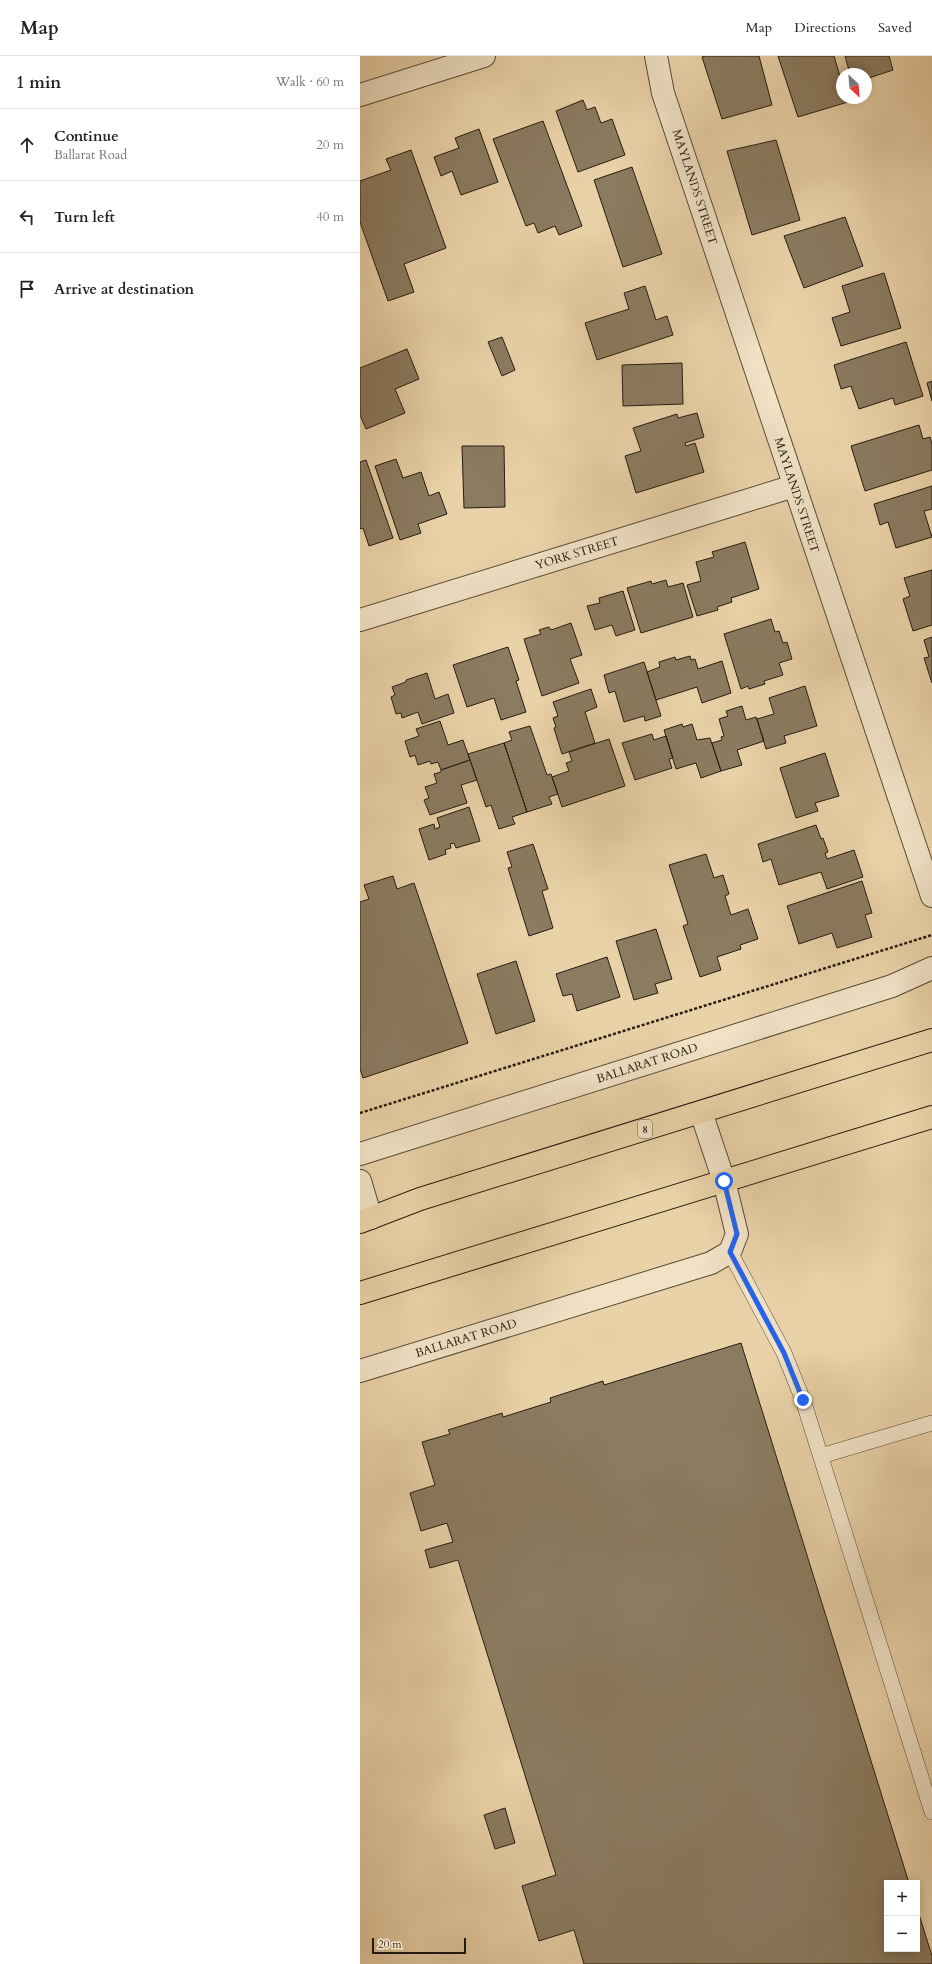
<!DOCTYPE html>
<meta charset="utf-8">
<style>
body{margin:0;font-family:Cardo,serif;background:#f2f2f2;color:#222}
.controls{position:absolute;right:12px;bottom:12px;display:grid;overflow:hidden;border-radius:0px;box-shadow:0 2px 10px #0003}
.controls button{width:36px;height:36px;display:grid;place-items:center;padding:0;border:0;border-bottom:1px solid #e0e0e0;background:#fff;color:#222;font:20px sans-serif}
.compass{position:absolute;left:476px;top:12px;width:36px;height:36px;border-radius:50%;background:#fff;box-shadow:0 2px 10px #0003;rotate:154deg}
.scale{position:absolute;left:12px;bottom:10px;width:94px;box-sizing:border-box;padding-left:4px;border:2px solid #251c11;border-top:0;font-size:11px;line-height:14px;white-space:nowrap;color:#251c11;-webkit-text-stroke:3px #f1e2c6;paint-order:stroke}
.stop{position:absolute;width:12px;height:12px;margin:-9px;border:3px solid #2563eb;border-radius:50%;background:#fff}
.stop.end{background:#2563eb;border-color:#fff;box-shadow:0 1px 4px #0008}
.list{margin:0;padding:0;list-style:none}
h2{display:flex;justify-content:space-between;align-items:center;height:52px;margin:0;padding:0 16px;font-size:17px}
h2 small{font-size:13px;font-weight:400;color:#767676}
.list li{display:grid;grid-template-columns:26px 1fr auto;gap:12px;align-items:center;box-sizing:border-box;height:72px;padding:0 16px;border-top:1px solid #e0e0e0}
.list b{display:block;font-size:15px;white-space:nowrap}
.list p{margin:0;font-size:13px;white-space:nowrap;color:#767676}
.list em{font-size:13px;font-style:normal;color:#767676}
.icon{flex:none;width:22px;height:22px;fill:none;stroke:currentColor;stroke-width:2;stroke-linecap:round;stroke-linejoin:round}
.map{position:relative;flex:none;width:572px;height:1908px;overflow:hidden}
header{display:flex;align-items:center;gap:24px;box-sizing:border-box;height:56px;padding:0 20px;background:#fff;border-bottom:1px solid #e0e0e0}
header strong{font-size:19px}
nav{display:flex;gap:22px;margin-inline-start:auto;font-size:14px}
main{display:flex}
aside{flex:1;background:#fff}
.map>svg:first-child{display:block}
.building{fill:#8b7b60;stroke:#251c11}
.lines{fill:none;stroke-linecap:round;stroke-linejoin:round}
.lane-casing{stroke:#564a37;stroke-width:16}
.street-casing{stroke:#564a37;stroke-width:24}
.highway-casing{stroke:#251c11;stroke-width:24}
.path{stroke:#251c11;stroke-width:2.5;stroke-dasharray:3 2;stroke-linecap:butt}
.lane{stroke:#f1e2c6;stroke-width:15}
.street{stroke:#f1e2c6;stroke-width:22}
.highway{stroke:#ead2a8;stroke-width:22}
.route{stroke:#2563eb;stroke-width:5}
.labels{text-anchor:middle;stroke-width:3.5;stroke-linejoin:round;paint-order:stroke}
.shield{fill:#f1e2c6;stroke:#625747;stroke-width:1}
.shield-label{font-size:11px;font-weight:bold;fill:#251c11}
.street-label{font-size:12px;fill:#251c11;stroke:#f1e2c6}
</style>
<header>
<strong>Map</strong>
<nav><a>Map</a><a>Directions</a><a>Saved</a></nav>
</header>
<main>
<aside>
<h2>1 min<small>Walk · 60 m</small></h2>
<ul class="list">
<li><svg class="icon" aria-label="ahead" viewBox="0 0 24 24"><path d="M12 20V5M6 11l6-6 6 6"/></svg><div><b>Continue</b><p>Ballarat Road</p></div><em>20 m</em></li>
<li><svg class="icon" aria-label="left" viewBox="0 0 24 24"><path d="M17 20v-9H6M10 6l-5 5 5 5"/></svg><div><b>Turn left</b></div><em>40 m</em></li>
<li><svg class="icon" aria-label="arrive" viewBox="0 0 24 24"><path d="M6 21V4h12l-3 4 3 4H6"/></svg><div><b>Arrive at destination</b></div></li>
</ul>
</aside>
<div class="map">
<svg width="572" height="1908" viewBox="0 0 572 1908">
<rect width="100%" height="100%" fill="#ead2a8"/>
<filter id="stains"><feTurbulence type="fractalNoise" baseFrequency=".005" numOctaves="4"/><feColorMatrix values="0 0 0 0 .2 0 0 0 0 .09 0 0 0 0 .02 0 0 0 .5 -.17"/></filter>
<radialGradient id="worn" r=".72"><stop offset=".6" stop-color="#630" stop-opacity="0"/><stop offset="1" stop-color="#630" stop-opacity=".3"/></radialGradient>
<path class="building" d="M345,0H399L412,49L362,63L342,1Z
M418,0H474L482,27V42H486L488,46L438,61Z
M485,0H529L533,14L506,23V18H490Z
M223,44L227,54L235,51L241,67L252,63L265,99L218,116L196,55Z
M183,65L222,170L199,179L195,170L178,177L174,167L166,170L133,83Z
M119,73L138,126L101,139L92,115L81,120L74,101L99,92L95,82Z
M416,84L440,164L392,179L367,95Z
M51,94L86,192L44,208L54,236L28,245L0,166V125L31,114L26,103Z
M272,111L302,198L263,211L234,124Z
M485,161L503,210L444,232L424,180Z
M524,217L541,272L481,290L472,262L490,256L482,230Z
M285,230L296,264L307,260L313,279L237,304L225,267L269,253L264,237Z
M142,281L155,314L142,320L128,286Z
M546,286L563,340L535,349L533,342L499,353L491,330L481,333L474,309Z
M47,293L59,323L35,333L45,357L6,373L0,359V312Z
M322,307L323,348L263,350L262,309Z
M572,325V345L567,327Z
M337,357L344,381L325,387L326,390L335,387L344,416L276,437L265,400L281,395L273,372L317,358L318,362Z
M559,369L563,383L570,381L572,388V414L505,435L491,390Z
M102,390H144L145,451L104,452Z
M36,403L43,422L61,416L69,440L79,436L87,458L58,468L61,477L40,484L15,410Z
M6,404L33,482L9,490L3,472L0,473V406Z
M572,430V453L564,455L572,481L536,492L528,466L520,469L514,448Z
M385,486L399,533L371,542L372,546L357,551L358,554L337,560L327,529L341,525L336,506L354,501L352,496Z
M572,514V569L553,575L543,543L550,540L544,522Z
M306,524L308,531L323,527L333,561L281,577L267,532L291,525L292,528Z
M263,535L275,574L256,580L252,569L235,574L227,550L240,547L239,542Z
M411,563L415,576L419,575L423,587L427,586L432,603L419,607L423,619L404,625L405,628L389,633L388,630L381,633L364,578Z
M211,567L222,599L210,603L219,627L182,640L164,583L181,578L179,574L189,571L191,574Z
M572,581V627L564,602L569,601L564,584Z
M148,591L159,624L156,625L166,656L141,664L134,642L107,651L93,609Z
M330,600L331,604L335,603L338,613L362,605L371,637L342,647L337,631L296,644L287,616L300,611L299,606L315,601L316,604Z
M284,606L301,660L285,665L284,660L264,666L255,635L249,637L244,619Z
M67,617L75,643L88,638L94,657L62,668L58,656L42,662L41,657L36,658L31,641L35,639L32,631L46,626V624Z
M445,630L457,670L424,680L426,687L406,693L397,663L414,658L409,642Z
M231,633L237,651L225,656L235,687L202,698L194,672L196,671L193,662L198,660L193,646Z
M382,650L386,664L396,661L404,685L377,694L382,709L361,715L352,687L362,684L361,681L364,680L359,663L368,660L366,655Z
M80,665L88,689L103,684L110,704L81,714L78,706L71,708L70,705L58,709L55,699L50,701L45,685L59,680L56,673Z
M322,668L323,671L332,668L337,684L350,682L361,715L341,722L336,707L316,713L304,674Z
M170,670L187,719L191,718L198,738L189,741L192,748L167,756L144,687L152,684L149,676Z
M292,678L294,684L306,680L313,702L309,703L312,712L275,724L262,687Z
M249,683L265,730L202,751L192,721L209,715L206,707L212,705L209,696Z
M144,687L167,756L152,761L155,768L139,773L131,749L126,751L108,698Z
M465,697L479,740L455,747L458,755L436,762L420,712Z
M110,704L117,724L101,729L107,747L70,759L64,744L69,742L65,731L77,727L74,718L81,716V714Z
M109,751L120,785L96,792L94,787L90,788L91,792L85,794L86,798L69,804L59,773L74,768L75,773L80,771L77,762Z
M456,769L461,783L463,782L468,796L465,797L467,803L494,794L503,821L467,833L461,816L419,829L411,803L403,806L398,788Z
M173,788L188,833L182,835L193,872L169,880L148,812L152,811L147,796Z
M346,798L354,822L363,819L369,838L365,840L371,859L388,853L398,883L380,889L381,893L357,901L361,914L340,921L323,870L328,868L309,809Z
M33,820L37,833L54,827L108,987L3,1022L0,1013V846L9,843L4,829Z
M502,825L512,857L505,859L512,881L477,892L472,877L439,888L427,850Z
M296,873L312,923L295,928L298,937L274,944L256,885Z
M247,901L260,941L217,955L212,938L203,940L196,918Z
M156,905L175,965L136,978L117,918Z
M381,1287L549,1827H527V1893H557V1852L572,1900V1907L568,1908H224L214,1874L179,1885L162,1830L196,1819L98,1504L70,1512L65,1494L93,1486L87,1467L61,1475L50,1437L75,1429L62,1386L90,1378L88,1374L142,1357L143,1361L191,1346L190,1342L243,1325L244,1329Z
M145,1752L155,1787L135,1793L124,1759Z"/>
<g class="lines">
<g class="lane-casing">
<path id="lane" d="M370,1196L424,1297L443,1344L572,1756
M461,1400L572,1367"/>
</g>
<g class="street-casing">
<path id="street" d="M296,0L303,37L572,840
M0,39L124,0
M0,564L434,430
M0,1098L532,930L572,912
M0,1125L11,1162
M0,1315L351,1207L370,1196L377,1178L364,1125L341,1056"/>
</g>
<g class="highway-casing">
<path id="highway" d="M0,1166L60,1143L572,984
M0,1237L572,1061"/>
</g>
<path class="path" d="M0,1057L572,879"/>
<use href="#lane" class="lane"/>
<use href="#street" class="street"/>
<use href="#highway" class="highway"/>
</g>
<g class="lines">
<path class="route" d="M364,1125L377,1178L370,1196L424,1297L443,1344"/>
</g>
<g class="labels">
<rect class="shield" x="278" y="1064" width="14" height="18" rx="3"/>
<g class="shield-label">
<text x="285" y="1077">8</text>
</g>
<g class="street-label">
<text transform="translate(335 131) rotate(72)" y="4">MAYLANDS STREET</text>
<text transform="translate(437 439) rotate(72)" y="4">MAYLANDS STREET</text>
<text transform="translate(217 497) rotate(-17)" y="4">YORK STREET</text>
<text transform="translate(287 1007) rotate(-18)" y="4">BALLARAT ROAD</text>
<text transform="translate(106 1282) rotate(-17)" y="4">BALLARAT ROAD</text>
</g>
</g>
<rect width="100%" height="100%" filter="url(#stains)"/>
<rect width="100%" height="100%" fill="url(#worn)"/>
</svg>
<div class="controls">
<button>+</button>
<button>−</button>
</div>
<svg class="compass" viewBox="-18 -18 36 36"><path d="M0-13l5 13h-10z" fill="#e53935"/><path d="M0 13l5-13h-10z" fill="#767676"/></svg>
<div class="scale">20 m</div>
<div class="stop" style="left:364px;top:1125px"></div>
<div class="stop end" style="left:443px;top:1344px"></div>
</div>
</main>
